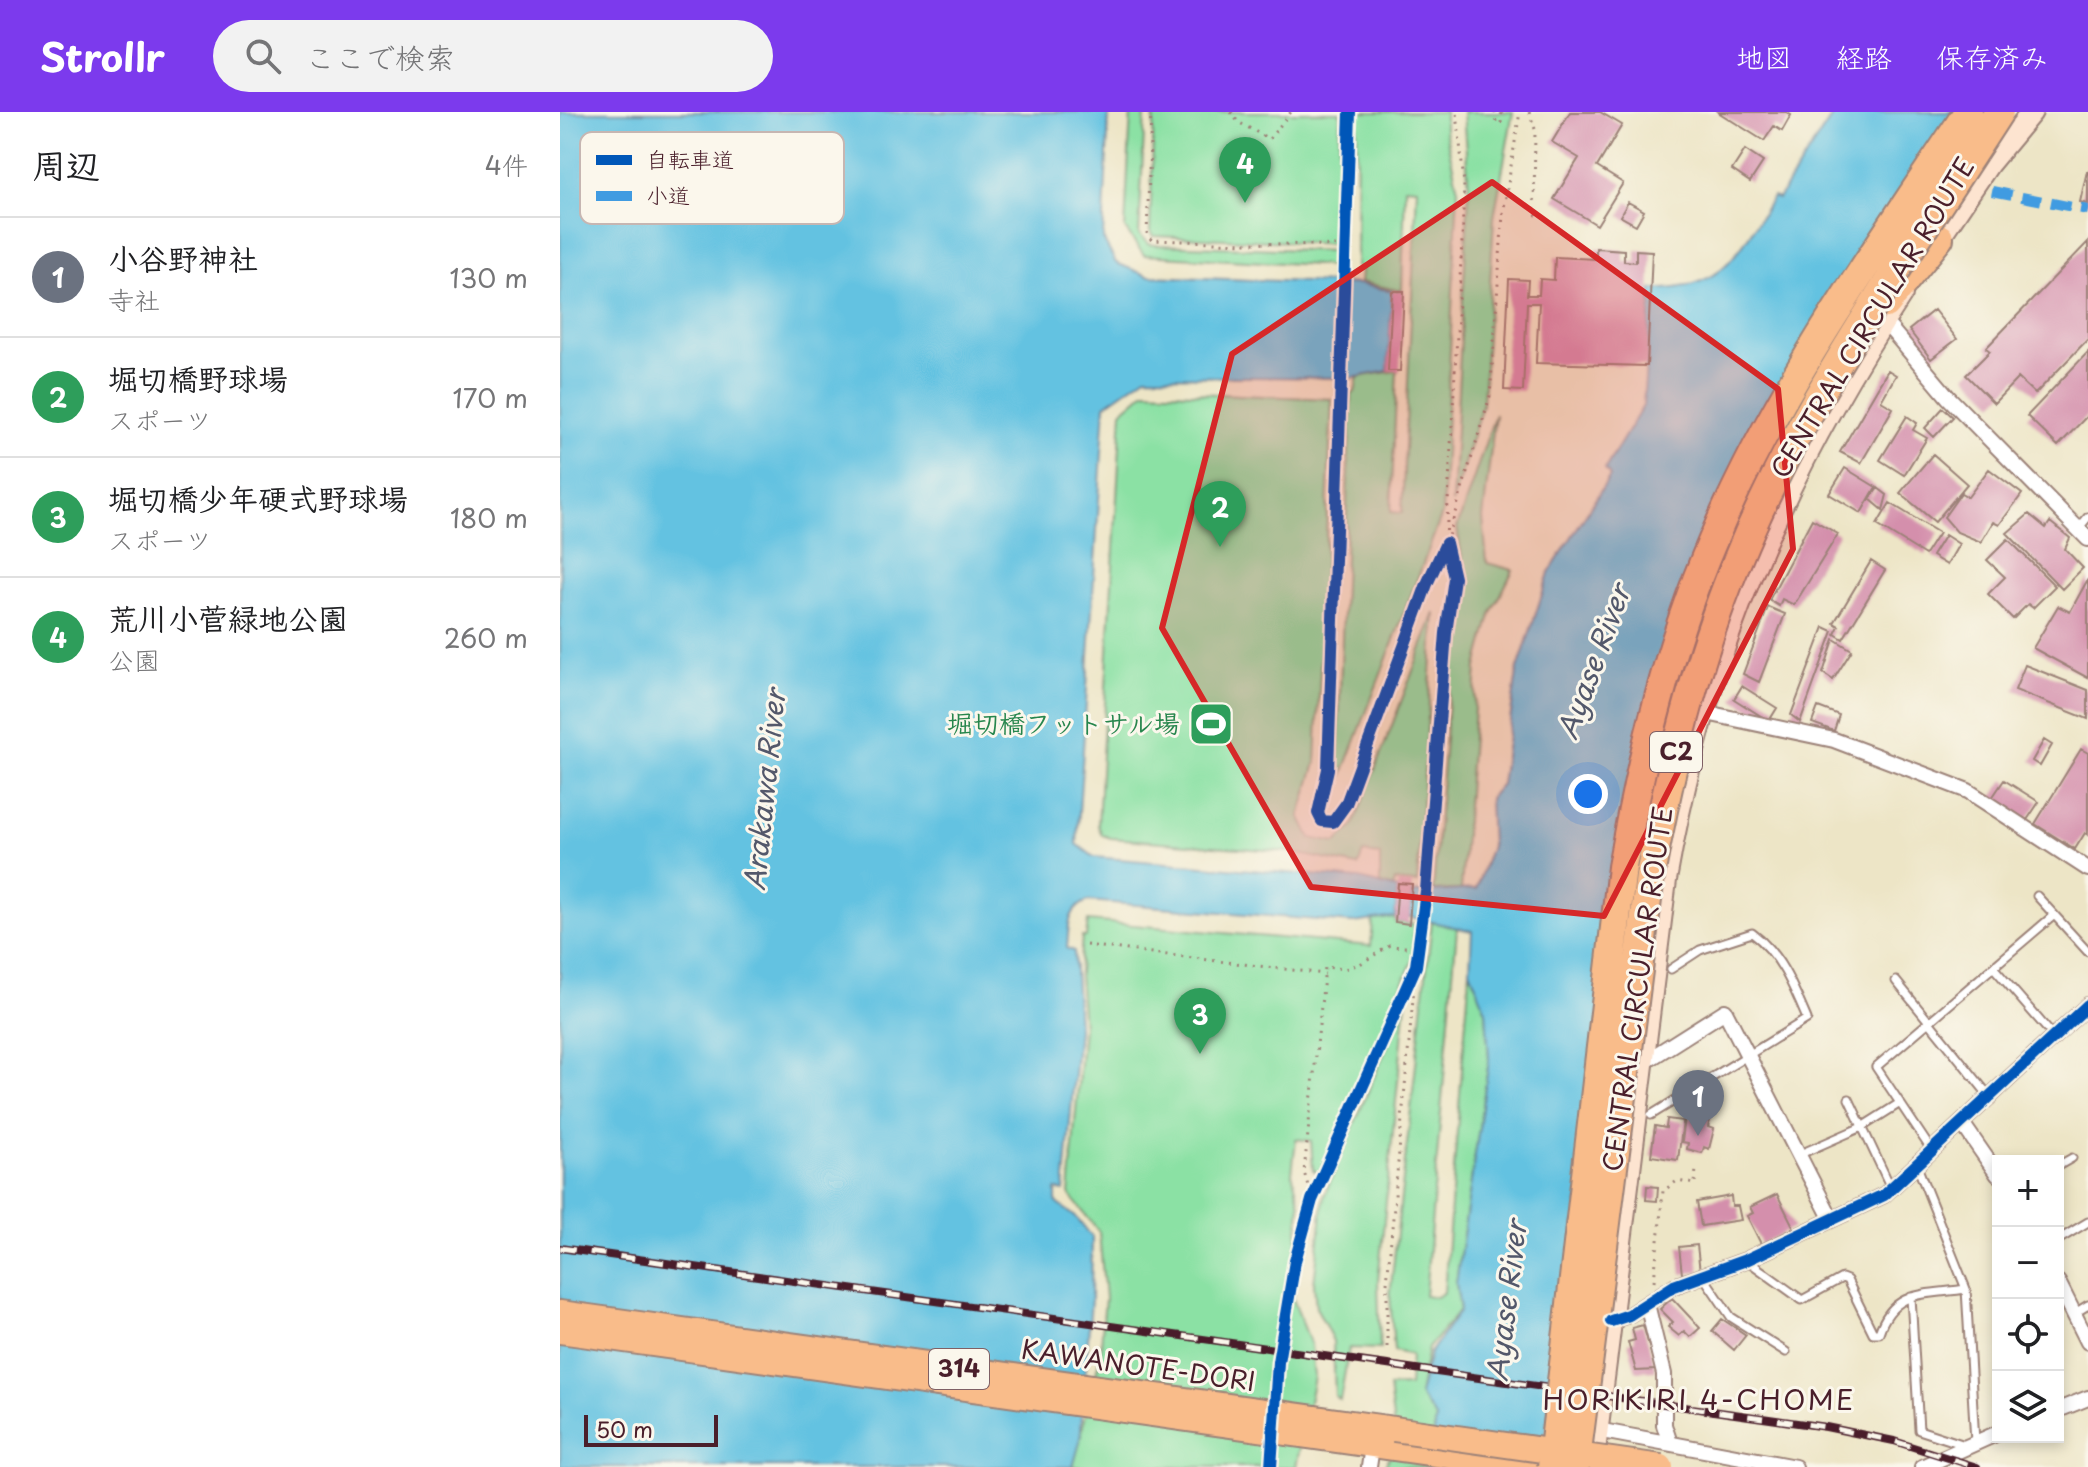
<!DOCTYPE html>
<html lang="ja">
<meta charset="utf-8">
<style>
body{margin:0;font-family:"Playpen Sans","Klee One",sans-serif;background:#f2f2f2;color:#202124}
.controls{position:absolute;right:24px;bottom:24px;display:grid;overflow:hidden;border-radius:0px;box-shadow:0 4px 12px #0003}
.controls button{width:72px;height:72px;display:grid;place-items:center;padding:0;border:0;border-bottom:2px solid #e0e0e0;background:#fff;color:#202124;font:40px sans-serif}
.scale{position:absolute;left:24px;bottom:20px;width:134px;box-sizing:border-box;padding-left:8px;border:4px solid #4a1f2b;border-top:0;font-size:22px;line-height:28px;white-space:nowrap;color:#4a1f2b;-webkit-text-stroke:6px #fbf7ec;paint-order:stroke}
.you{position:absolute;left:1028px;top:682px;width:28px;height:28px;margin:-20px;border:6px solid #fff;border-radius:50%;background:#1a73e8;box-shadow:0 0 0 12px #1a73e833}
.badge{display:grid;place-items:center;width:52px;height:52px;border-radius:50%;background:#7c3aed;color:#fff;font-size:26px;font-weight:700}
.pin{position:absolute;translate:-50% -66px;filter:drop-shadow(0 2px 4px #0008)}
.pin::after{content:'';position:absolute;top:42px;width:28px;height:24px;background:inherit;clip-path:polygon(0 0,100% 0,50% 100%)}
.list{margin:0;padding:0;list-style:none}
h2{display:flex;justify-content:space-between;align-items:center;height:104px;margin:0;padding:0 32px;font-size:34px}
h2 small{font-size:26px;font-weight:400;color:#757577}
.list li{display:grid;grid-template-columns:52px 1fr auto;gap:24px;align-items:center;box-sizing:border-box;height:120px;padding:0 32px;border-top:2px solid #e0e0e0}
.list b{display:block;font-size:30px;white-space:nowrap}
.list p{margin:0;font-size:26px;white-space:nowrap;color:#757577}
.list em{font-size:26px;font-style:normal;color:#757577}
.icon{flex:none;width:44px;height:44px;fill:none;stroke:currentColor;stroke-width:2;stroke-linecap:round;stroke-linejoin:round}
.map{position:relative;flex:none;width:1528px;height:1355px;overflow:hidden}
header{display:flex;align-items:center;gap:48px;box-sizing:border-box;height:112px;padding:0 40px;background:#7c3aed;color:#fff}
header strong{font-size:38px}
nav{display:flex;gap:44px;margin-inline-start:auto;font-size:28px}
.search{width:560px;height:72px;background:#f2f2f2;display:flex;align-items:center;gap:20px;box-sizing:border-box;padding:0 28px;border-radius:44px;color:#757577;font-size:30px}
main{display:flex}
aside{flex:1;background:#fff}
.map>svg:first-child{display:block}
.green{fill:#8be1a4;stroke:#6a8068;stroke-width:2}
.water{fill:#63c2e1;stroke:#567086;stroke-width:2}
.building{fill:#d48fac}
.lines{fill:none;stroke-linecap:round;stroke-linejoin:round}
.lane-casing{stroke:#9c8278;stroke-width:11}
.street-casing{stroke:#9c8278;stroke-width:18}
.secondary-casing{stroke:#9c8278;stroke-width:24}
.primary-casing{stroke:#9c8278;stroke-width:28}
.highway-casing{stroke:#9c8278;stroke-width:32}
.path{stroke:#9c8278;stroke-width:3;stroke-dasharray:2 6;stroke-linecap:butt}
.lane{stroke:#fff;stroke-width:7}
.street{stroke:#fff;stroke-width:14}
.secondary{stroke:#fde4d0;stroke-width:20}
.primary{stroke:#f9bc8a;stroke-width:24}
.highway{stroke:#f9bc8a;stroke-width:28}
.rail-casing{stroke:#4a1f2b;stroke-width:8}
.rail{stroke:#fbf7ec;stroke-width:5;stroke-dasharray:15;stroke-linecap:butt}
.primary-bridge-casing{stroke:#9c8278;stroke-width:28;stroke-linecap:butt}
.highway-bridge-casing{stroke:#9c8278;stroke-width:32;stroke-linecap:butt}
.primary-bridge{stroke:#f9bc8a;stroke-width:24}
.highway-bridge{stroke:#f9bc8a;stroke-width:28}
.quiet{stroke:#409be1;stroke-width:10;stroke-dasharray:20 10;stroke-linecap:butt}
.cycleway-casing{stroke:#fbf7ec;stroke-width:17}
.cycleway{stroke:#0057b8;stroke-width:12}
.marked{fill:#d62828;fill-opacity:0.2;stroke:#d62828;stroke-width:6;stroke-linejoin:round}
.labels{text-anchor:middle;stroke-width:6;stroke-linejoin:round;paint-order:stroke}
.shield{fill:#fbf7ec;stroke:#7f6065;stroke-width:2}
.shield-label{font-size:24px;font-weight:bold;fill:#4a1f2b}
.street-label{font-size:26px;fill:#4a1f2b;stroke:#fbf7ec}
.leisure-label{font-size:26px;font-weight:bold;fill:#27864d;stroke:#fbf7ec;text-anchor:end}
.water-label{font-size:28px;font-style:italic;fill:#53586b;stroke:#fbf7ec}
.neighbourhood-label{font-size:28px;letter-spacing:2px;fill:#4a1f2b;stroke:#fbf7ec}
.key{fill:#fbf7ec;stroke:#c6b6b2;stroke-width:2}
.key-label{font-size:22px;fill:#4a1f2b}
</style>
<header>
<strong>Strollr</strong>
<div class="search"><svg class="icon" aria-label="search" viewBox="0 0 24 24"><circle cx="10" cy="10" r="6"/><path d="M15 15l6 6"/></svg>ここで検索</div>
<nav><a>地図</a><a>経路</a><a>保存済み</a></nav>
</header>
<main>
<aside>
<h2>周辺<small>4件</small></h2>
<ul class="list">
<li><span class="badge" style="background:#6b7280">1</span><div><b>小谷野神社</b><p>寺社</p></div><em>130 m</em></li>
<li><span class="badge" style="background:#2e9e5b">2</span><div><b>堀切橋野球場</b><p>スポーツ</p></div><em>170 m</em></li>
<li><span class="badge" style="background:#2e9e5b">3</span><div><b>堀切橋少年硬式野球場</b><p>スポーツ</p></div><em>180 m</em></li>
<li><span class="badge" style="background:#2e9e5b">4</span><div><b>荒川小菅緑地公園</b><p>公園</p></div><em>260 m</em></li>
</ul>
</aside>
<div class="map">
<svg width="1528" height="1355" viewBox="0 0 1528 1355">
<rect width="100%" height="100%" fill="#fbf7ec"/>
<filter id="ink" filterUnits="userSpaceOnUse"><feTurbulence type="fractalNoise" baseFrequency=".0125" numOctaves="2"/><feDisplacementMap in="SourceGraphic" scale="16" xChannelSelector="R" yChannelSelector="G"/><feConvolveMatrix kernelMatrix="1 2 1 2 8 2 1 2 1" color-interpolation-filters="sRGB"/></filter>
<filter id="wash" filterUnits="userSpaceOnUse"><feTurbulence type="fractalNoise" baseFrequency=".006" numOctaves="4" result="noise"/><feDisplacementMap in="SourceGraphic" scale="32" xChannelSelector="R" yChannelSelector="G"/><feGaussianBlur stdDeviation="1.8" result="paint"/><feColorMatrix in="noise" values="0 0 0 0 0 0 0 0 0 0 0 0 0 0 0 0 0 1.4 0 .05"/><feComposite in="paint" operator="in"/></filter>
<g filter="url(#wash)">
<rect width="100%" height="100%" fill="#ede5c6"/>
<path class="green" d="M571,0H585L579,122L588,132L595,133L776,139L774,154L584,143L565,117Z
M594,0H780L778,132L594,124L590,119Z
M797,0H885V19L898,77L882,402L782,664H777L791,281L795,280L798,264L837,259L831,400L842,401L857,76L845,75L842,179L800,170L801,156L796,155Z
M903,0H953L934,105L923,290L892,391L909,78Z
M585,279L772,287L756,651L740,704L751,726L776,731L793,715L875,501L857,771L835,769L833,776L820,772V743L803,741L798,754L730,740L551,726L542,723L538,713L562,299Z
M935,302L923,406L927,451L953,458L931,503L917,555L901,778L873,779L892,537L906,471L897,416Z
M835,805V810L854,812L853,848L761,1061L753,1058L751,1029L736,1027L732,1061L740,1092L733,1187L751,1233L754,1265L736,1355H513L540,1245L545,1186L539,1120L509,1082L523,915L519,861L522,825H526L528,809L811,834L813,808Z
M872,810L897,816L865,1183L877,1185L884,1180L910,858L926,899L929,948L896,1171L900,1198L868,1236L859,1283L876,1307L869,1355H824L836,1332L829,1275L849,1274L851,1243L834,1239L830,1183Z
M846,889L818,1169L820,1237L789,1236L780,1288L775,1284L773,1229L756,1195L754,1172L764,1084Z"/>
<path class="water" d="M0,0H549L543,127L556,151L588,164L799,172L832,179L828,259L793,266L586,264L545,293L517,732L534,745L800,767L838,777L835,805L793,811L528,789C506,798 509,815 507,836L514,839L518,917L504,1079L496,1078V1090L518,1107L532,1125L531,1188L520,1330L513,1355H0Z
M1275,0H1394L1237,247L1093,564L981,1355H869L876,1307L859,1283L870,1241L900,1198L896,1171L929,948L926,899L910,858L912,819L850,805L852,781L916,777L931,734L929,686L941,672L957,560L989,461L1050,364L1045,357L1083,294L1092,177C1163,180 1179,139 1213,85L1218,87Z"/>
<g id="blocks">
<path class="building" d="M1010,0H1040L1062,13L1037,55L1063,71L1037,113L994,87L1019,46L992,30Z
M1158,0H1226L1231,3L1222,19L1214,14L1204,29Z
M1185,38L1203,50L1190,70L1172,58Z
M1527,59H1528V92L1520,90Z
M1068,90L1084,99L1076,113L1060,104Z
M1528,130V227L1475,282L1458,266L1434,291L1406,263L1430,239L1426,236Z
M1036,136L1064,138V149L1076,150V138L1092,139L1087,254L976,251L979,191H967L963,279L944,278L949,167L968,168L967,183H979L980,167L994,168L995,145L1036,147Z
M832,179H844L840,259H828Z
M1374,198L1397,227L1371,247L1349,218Z
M1528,240V303L1498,334L1467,304Z
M1328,258L1336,263L1321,289L1333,296L1301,351L1280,340Z
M1383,296L1393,305L1374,325L1365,316Z
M1347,304L1357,311L1353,318L1367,326L1344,363L1320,348Z
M1373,342L1407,372L1375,410L1340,381Z
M1285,356L1316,375L1301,401L1269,382Z
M1429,357L1462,382L1439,413L1433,410L1421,430L1397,420L1384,405L1401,381L1408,385Z
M1318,376L1327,383L1323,398L1310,387Z
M1330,391L1379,421L1365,443L1317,413Z
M1469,402L1486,416L1490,410L1510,426L1505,437L1523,456L1502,477L1447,421Z
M1252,407L1278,422L1234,493L1222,487L1219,494L1209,488Z
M1385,423L1399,432L1387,453L1372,444Z
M1448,427L1495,474L1473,496L1468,492L1453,507L1428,482L1445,465L1427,448Z
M1311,449L1325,458L1283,527L1275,522L1279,514L1274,511Z
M1528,467V566L1473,536L1498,494L1510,500Z
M1208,495L1225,502L1199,570L1183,562Z
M1264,515L1273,519L1240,610L1231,603Z
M1274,527L1292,538L1273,568L1263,561Z
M1465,553L1528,578V607L1455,578Z
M1182,574L1217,596L1209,609L1174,587Z
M1258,595L1279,603L1274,619L1252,611Z
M1484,628L1492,633L1480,654L1472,649Z
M1521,637L1528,641V723L1525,721L1515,737L1475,712Z
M1444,668L1479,690L1467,708L1432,686Z
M838,771L852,772L849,812L835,810Z
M1137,989L1150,993L1148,1001L1152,1002L1148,1015L1154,1017L1149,1037L1144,1035L1142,1041L1127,1037L1128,1031L1122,1030L1125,1006L1131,1007Z
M1107,1007L1123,1009L1118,1048L1091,1044L1095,1014L1106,1016Z
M1087,1074L1098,1075L1097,1089L1086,1088Z
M1217,1082L1234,1116L1201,1132L1187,1104L1193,1101L1190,1095Z
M1171,1084L1172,1094H1178L1181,1108L1141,1114L1137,1090Z
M1137,1133L1140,1160L1122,1162L1119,1135Z
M1112,1186L1140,1216L1130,1225L1124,1219L1119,1224L1108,1215L1113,1210L1100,1197Z
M1162,1207L1186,1223L1174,1238L1152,1219Z
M1083,1213L1096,1258L1076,1259L1068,1230L1075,1228L1072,1216Z"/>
</g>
</g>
<g filter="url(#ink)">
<use href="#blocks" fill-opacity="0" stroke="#9c8278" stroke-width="2"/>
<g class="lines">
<g class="lane-casing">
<path id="lane" d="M1518,417L1528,405
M1477,784L1528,840
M1434,856L1494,925
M1336,869L1430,985
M1289,987L1331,1076
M1091,1003L1247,907C1234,876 1220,841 1192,821L1140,838L1111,857
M1372,1039L1316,955L1493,804
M1238,1043L1302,1015L1340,991
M1357,1054L1406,1177L1415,1330
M1498,1054L1512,1046
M1498,1128L1528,1110
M1188,1149L1242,1188L1282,1166L1287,1168L1313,1221H1319C1333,1177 1366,1183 1406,1177
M1143,1164L1171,1205L1226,1240
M1351,1185L1359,1318L1405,1333
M1515,1201L1528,1193"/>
</g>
<g class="street-casing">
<path id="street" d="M1324,209L1388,285L1528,427
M1142,600L1274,628L1408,679L1528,757
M1083,951L1165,899L1271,1106
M1402,1011L1438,1063
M1498,1170L1528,1230
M1087,1192L1104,1262V1313L1110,1331
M1051,1209L1069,1203L1114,1174L1186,1148L1324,1083L1528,893
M1498,1298L1528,1286
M1037,1318L1235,1355
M809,1355L813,1328
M1362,1355L1438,1321"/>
</g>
<g class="secondary-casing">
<path id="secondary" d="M1373,135L1429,52L1472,0
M1033,1355L1106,768C1145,545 1217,372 1342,182"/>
</g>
<g class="primary-casing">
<path id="primary" d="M0,1201L834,1317
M0,1219L969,1355"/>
</g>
<g class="highway-casing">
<path id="highway" d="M1326,192L1379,126
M1067,804L1088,703"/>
</g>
<path class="path" d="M591,0L587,124L592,128L787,134
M671,0L678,10L709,27L731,0
M935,0L936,11H941L942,0
M969,0L975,17L974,100L980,107
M886,427L902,129L904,72L897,0
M886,431L930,284L943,102L960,0
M526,833L765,862
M752,1088L744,1060L765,855L784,857L800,852L829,834L859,836
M1094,1169L1103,1079L1117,1069L1135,1072L1136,1055
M827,1235V1171L856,854"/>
<use href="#lane" class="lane"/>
<use href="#street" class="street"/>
<use href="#secondary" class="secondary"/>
<use href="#primary" class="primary"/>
<use href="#highway" class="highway"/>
<g class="rail-casing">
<path id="rail" d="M0,1136L1266,1315L1334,1329L1417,1355"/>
</g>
<use href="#rail" class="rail"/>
<g class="primary-bridge-casing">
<path id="primary-bridge" d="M834,1317L1101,1355"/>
</g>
<g class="highway-bridge-casing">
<path id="highway-bridge" d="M992,1355L1062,755C1082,643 1108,533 1153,428C1217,276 1317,137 1408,0
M1015,1355L1090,764C1110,656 1135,551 1177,449C1242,289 1346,145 1439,0"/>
</g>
<use href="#primary-bridge" class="primary-bridge"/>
<use href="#highway-bridge" class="highway-bridge"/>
<path class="quiet" d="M1432,79L1528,98"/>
<g class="cycleway-casing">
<path id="cycleway" d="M1051,1209L1069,1203L1114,1174L1186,1148L1324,1083L1528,893
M711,1355L718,1250L735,1149L752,1088L856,854L866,779L886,521L894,466L886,431L867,472L786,692L773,710L762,709L758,701L768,657L790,0"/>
</g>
<use href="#cycleway" class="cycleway"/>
</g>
</g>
<path class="marked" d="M932,70L1218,277L1233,437L1044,804L751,775L602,516L672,242Z"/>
<defs>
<g id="stadium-square" transform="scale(2.3)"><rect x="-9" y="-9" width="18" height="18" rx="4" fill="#2e9e5b" stroke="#fbf7ec"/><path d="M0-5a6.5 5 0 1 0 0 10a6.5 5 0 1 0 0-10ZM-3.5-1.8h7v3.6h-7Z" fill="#fff"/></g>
</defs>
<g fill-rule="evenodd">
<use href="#stadium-square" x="651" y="612"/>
</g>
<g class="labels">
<g class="shield">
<rect x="1090" y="620" width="52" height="40" rx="6"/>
<rect x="369" y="1237" width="60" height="40" rx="6"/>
</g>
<g class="shield-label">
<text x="1116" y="648">C2</text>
<text x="399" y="1265">314</text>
</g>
<g class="street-label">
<text transform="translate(1313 206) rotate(-59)" y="9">CENTRAL CIRCULAR ROUTE</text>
<text transform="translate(1078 877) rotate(-82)" y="9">CENTRAL CIRCULAR ROUTE</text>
<text transform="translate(578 1254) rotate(8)" y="9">KAWANOTE-DORI</text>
</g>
<g class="leisure-label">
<text x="620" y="621">堀切橋フットサル場</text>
</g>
<g class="water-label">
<text transform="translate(1034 550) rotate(-70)" y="10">Ayase River</text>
<text transform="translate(205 678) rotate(-84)" y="10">Arakawa River</text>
<text transform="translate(947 1189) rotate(-83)" y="10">Ayase River</text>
</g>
<g class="neighbourhood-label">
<text x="1139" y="1298">HORIKIRI 4-CHOME</text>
</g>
</g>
<rect x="20" y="20" width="264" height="92" rx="12" class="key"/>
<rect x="36" y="43" width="36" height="10" fill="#0057b8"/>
<rect x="36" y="79" width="36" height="10" fill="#409be1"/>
<g class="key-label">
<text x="86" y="56">自転車道</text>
<text x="86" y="92">小道</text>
</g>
</svg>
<div class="controls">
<button>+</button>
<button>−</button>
<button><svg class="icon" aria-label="locate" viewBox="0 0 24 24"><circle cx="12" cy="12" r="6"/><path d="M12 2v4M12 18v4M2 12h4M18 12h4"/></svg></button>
<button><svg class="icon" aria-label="layers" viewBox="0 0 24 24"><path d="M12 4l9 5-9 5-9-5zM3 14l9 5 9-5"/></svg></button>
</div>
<div class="scale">50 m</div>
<div class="you"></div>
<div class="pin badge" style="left:1138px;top:1024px;background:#6b7280">1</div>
<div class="pin badge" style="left:660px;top:435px;background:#2e9e5b">2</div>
<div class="pin badge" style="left:640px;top:942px;background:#2e9e5b">3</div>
<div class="pin badge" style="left:685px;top:91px;background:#2e9e5b">4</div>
</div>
</main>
